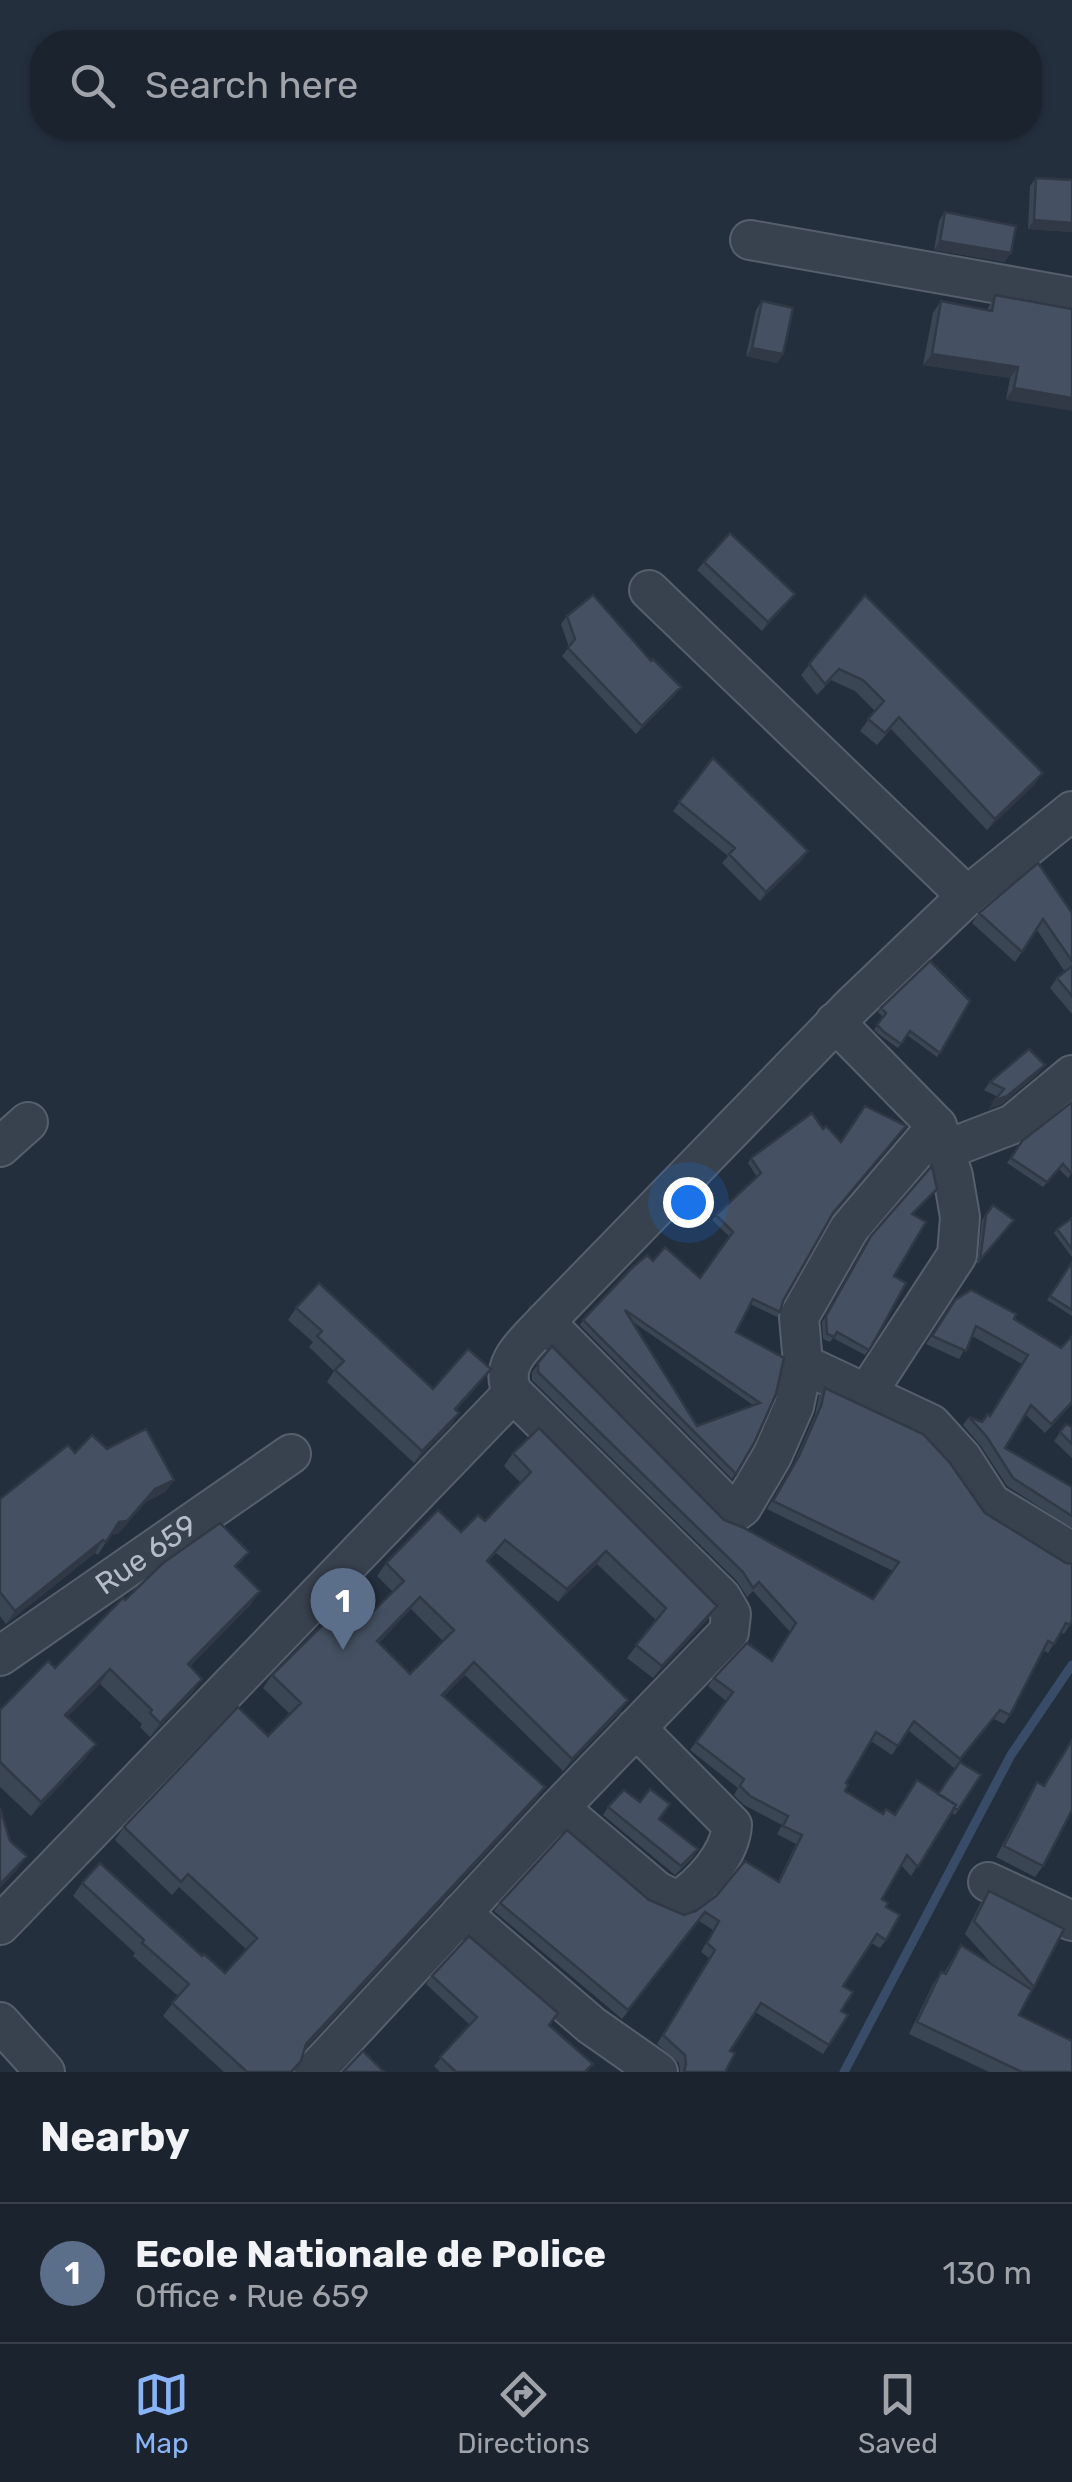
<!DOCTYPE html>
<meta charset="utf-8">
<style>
body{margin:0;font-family:Rubik,sans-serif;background:#282f3a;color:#f1f3f6}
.you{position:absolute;left:688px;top:1202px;width:35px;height:35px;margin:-25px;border:8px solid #fff;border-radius:50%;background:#1a73e8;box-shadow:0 0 0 15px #1a73e833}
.badge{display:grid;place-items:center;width:65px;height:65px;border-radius:50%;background:#8ab4f8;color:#fff;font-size:32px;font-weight:700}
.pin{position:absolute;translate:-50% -82px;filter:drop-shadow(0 2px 5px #0008)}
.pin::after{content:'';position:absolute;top:52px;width:35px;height:30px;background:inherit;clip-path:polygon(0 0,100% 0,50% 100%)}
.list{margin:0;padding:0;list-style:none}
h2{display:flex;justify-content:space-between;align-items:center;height:130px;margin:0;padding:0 40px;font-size:42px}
h2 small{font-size:32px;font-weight:400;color:#a0a4aa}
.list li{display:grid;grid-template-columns:65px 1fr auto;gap:30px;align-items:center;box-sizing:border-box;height:140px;padding:0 40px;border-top:2px solid #39404a}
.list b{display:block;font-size:38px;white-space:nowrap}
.list p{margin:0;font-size:32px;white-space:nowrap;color:#a0a4aa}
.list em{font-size:32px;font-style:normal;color:#a0a4aa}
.icon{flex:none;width:55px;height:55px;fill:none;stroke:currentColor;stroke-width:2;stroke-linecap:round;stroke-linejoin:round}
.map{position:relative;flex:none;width:1072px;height:2072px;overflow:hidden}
.search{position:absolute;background:#1b232e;box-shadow:0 2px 8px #0004;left:30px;right:30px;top:30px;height:110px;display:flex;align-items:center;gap:25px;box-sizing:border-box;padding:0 35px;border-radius:40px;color:#a0a4aa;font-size:38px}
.sheet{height:270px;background:#1b232e}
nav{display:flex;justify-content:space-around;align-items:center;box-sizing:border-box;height:140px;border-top:2px solid #39404a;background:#1b232e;font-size:28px;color:#a0a4aa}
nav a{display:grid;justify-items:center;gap:5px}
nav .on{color:#8ab4f8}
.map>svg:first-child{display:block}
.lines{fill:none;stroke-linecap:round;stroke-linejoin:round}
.stream{stroke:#394c67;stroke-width:9}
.minor-casing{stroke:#565f6c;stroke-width:42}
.minor{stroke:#38414e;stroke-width:38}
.wall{fill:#3b4654;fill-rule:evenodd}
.shaded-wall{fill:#303945}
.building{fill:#455162;stroke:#303945;stroke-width:2.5;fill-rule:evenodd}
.labels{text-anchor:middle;stroke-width:10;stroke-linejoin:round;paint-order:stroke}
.street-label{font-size:30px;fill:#b4bcc9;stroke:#1d2633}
</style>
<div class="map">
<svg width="1072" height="2072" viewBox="0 0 1072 2072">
<rect width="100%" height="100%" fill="#242f3e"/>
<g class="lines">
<path class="stream" d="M844,2072L1011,1755L1072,1665"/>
<g class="minor-casing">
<g id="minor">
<path d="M750,240L1072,297"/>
<path d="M649,590L967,896"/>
<path d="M835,1022L937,1126L953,1176L960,1217L957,1255L865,1396"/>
<path d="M0,1147L28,1122"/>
<path d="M945,1150L1013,1124L1072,1075"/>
<path d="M545,1322L734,1513L742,1507L772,1456L794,1406L803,1364L799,1317L849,1229L937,1126"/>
<path d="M803,1364L931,1424L962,1458L991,1503L1072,1552"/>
<path id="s1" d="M0,1656L291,1454"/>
<path d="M559,1808L657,1891L677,1901C701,1886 730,1855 732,1825L636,1728"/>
<path d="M988,1882L1072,1921"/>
<path d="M461,1913L591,2025L658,2072"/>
<path d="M0,1925L513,1393"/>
<path d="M0,2022L45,2072"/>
<path d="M314,2072L559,1808L729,1632L731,1614L721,1597L513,1393C497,1364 527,1342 545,1322L852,1006L967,896L1072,811"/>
</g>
</g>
<use href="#minor" class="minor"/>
</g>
<path class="wall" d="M1036,178L1072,180V232L1028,229L1030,186Z
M945,212L1005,262L934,250L939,221Z
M995,295L1072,309L1006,400L1010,378L923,365L933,313L941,301L987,310Z
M762,301L783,354L777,363L746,356L756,310Z
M704,562L788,603L762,631L697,570Z
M865,595L1035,784L987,830L891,729L877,745L860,731L875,711L855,691L831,680L817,695L801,675Z
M567,616L651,661L675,695L636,734L562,656L569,647L561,624Z
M713,758L808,851L802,860L760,901L722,863L728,856L673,811Z
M979,913H1072V1014L1050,988L1057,978L1065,972L1037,930L1015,962L972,923Z
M970,1001L937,1057L907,1035L898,1048L881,1036L874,1030L883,1017L878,1012L881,1008Z
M1039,1073L1002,1104L989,1109L998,1097L984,1090L990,1082Z
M1072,1102V1173L1068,1178L1059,1169L1043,1187L1007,1163L1022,1141Z
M751,1158L832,1215L783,1301L780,1312L777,1317L750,1304L736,1332L784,1358L755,1441L732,1479L580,1325L583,1320L653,1261L700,1278L730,1237L712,1220L757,1177L748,1163ZM633,1322L753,1405L697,1426Z
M937,1189L913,1214L876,1338L865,1355L833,1338L830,1342L823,1339L822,1322L868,1242Z
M993,1205L1011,1225L977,1264L982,1220Z
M1072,1218V1257L1054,1233L1057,1229Z
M1072,1262V1316L1047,1300Z
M955,1300L1014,1319L1061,1348L1072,1336V1404L1045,1433L1025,1414L1005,1448L1072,1487V1528L1007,1486L981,1446L963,1425L969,1417L982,1422L990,1415L1022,1364L972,1336L959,1359L926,1344Z
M296,1308L433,1389L483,1380L456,1410L459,1413L451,1425L414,1463L327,1382L334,1371L309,1347L313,1342L288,1320Z
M552,1346L724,1520L873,1599L893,1571L767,1509L793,1465L815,1415L819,1396L825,1388L985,1513L1070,1625L1064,1634L1061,1632L1048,1653L1043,1650L1010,1715L1004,1724L994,1719L954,1768L908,1730L892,1755L871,1741L846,1783L845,1791L883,1814L895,1815L938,1794L981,1775L955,1815L951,1812L911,1876L901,1865L882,1899L886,1907V1940L880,1948L871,1943L843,1986L841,2011L829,2045L823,2054L755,2012L730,2051L725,2072H680L679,2063L657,2044L709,1958L701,1952L713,1930L699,1921L622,2019L494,1911L500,1903L649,1900L684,1915L778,1881L796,1844L777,1834L782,1825L744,1805L734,1795L738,1788L690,1750L726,1701L708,1686L714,1678L772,1661L790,1632L753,1591L747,1597L737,1581L532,1380V1372Z
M1066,1424L1072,1427V1458L1054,1441Z
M107,1449L174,1480L165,1492L146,1502L118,1534H111L98,1555L95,1553L6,1624L0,1616V1499Z
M513,1453L708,1619L653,1678L627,1658L656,1620L597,1564L558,1602L496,1553L488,1562L628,1700L619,1713L563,1771L465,1675L444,1696L545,1787L536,1800L305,2049L294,2072H224L163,2016L178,1996L133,1956L135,1953L73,1896L82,1883L202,1956L225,1973L247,1950L179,1887L172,1895L115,1840L124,1827L268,1736L290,1714L263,1688L272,1675L360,1624L393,1592L377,1576L386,1563L485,1521L521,1483L504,1466ZM411,1609L443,1641L410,1674L379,1643Z
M238,1568L260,1591L250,1605L190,1666L202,1679L192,1693L150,1737L140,1727L142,1724L100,1684L67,1717L86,1758L31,1816L0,1787V1710L55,1668L125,1600Z
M1072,1740L1043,1866L1035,1877L996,1857L1030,1793L1037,1782L1043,1785Z
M608,1807L659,1819L698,1849L692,1858L675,1875L603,1815Z
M989,1891L1064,1929L1019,2015L1072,2072H989L909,2034L933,1984L941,1972L944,1973L961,1945L993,1965L965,1934L980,1904Z
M432,1976L549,2025L593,2064L587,2072H440L434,2066L470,2025L426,1984Z"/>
<path class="shaded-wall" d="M1034,220L1072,223V232L1028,229Z
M940,241L1011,253L1005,262L934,250Z
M752,348L783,354L777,363L746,356Z
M932,354L1018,367L1010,378L923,365Z
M1014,388L1072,398V411L1006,400Z
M795,594L788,603L762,631L768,622Z
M681,687L675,695L636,734L642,726Z
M1043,773L1035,784L987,830L995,819Z
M808,851L802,860L760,901L766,892Z
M1045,1065L1039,1073L1002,1104L989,1109L994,1101Z
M491,1369L483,1380L447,1421L455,1409Z
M459,1413L451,1425L414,1463L422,1451Z
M174,1480L165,1492L146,1502L118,1534H110L119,1522L155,1489Z
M103,1540L95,1553L6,1624L15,1611Z
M606,1551L597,1564L558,1602L567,1589Z
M260,1591L250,1605L177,1678L188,1664Z
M420,1597L411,1609L368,1654L377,1641Z
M717,1606L708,1619L653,1678L662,1666Z
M474,1662L465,1675L433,1708L442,1695Z
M110,1669L100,1684L55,1729L65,1715Z
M202,1679L192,1693L150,1737L160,1723Z
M628,1700L619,1713L563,1771L572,1759Z
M96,1744L86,1758L31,1816L41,1802Z
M545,1787L536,1800L298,2057L306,2044Z
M27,1856L17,1870L0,1888V1884Z"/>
<path class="building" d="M1036,178L1072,180V223L1034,220Z
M945,212L1016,226L1011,253L940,241Z
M995,295L1072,309V398L1014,388L1018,367L932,354L941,301L992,311Z
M762,301L793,308L783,354L752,348Z
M730,533L795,594L768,622L704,562Z
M593,595L651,661L653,659L681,687L642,726L568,648L575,639L567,616Z
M865,595L1043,773L995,819L899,717L885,733L868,719L884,701L863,680L839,669L825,684L809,664Z
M713,758L808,851L766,892L729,854L735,848L679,802Z
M1038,863L1072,913V961L1043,919L1022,952L979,913Z
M930,961L970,1001L940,1053L910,1031L901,1044L884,1032L877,1025L886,1013L881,1008Z
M1072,966V996L1057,978Z
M1029,1049L1045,1065L1007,1096L994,1101L1004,1089L990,1082Z
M1072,1102V1172L1071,1173L1063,1164L1047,1182L1011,1158L1022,1141Z
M865,1106L906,1126L833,1213L783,1301L780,1312L753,1299L736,1332L784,1358L776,1394L755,1441L736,1474L583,1320L632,1268L647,1255L653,1261L665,1247L700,1278L733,1232L716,1215L761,1173L751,1158L812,1113L823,1129L826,1126L841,1142ZM625,1310L760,1403L697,1426Z
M932,1166L937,1189L912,1214L926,1222L894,1276L906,1283L876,1338L869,1350L837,1332L834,1337L827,1334L826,1316L871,1236Z
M993,1205L1014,1220L980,1260L986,1215Z
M1072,1218V1249L1057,1229Z
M1072,1262V1310L1050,1296Z
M319,1283L433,1389L468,1349L491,1369L455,1409L459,1413L422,1451L335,1370L344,1361L317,1336L322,1331L296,1308Z
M971,1290L1016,1314L1014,1319L1061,1348L1072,1336V1402L1051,1424L1031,1405L1005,1448L1072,1487V1516L1013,1478L987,1437L969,1417L982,1422L988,1414L990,1416L1028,1355L976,1326L966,1351L932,1336L955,1300Z
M552,1346L724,1520L742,1527L873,1599L899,1562L773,1501L799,1456L821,1406L825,1388L923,1434L950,1463L985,1513L1066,1563L1072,1564V1620L1070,1625L1066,1623L1054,1644L1048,1641L1010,1715L1000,1710L960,1759L914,1721L898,1746L876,1732L846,1783L848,1785L845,1791L883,1814L886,1809L895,1815L917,1780L956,1805L918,1867L907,1855L882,1899L888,1903L886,1907L900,1915L886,1940L877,1934L843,1986L853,1992L841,2011L848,2015L829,2045L761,2003L730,2051L735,2053L725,2072H684L686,2064L685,2055L663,2035L715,1950L707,1943L719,1921L705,1912L628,2010L500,1903L567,1830L649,1900L684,1915L696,1911L716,1896L745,1861L779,1882L802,1835L783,1826L788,1816L750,1796L740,1786L744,1779L696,1742L733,1692L714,1678L747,1643L772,1661L796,1623L759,1582L753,1588L743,1572L538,1372V1363Z
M1066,1424L1072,1427V1444L1060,1432Z
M539,1428L717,1606L662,1666L636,1645L666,1608L606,1551L567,1589L505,1540L487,1561L628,1700L572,1759L474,1662L442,1695L545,1787L306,2044L301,2061L291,2072H247L172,2003L189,1984L142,1943L144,1940L82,1883L100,1863L202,1956L204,1954L225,1973L257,1938L188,1874L181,1882L124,1827L238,1707L268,1736L301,1703L272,1675L342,1606L360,1624L404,1581L386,1563L438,1510L461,1532L478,1515L485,1521L531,1472L513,1453ZM420,1597L454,1630L410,1674L377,1641Z
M146,1429L174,1480L155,1489L127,1521L119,1522L106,1542L103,1540L15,1611L0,1592V1499L68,1445L75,1453L92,1435L107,1449Z
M220,1523L249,1552L235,1566L260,1591L188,1664L202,1679L160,1723L150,1713L152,1710L110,1669L65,1715L96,1744L41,1802L0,1762V1710L48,1661L55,1668L123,1598L125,1600L163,1563Z
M1072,1740V1810L1043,1866L1004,1846L1037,1782L1044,1786Z
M960,1762L981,1775L958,1810L954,1808L956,1805L938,1794Z
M650,1789L670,1804L659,1819L698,1849L681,1866L608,1807L624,1790L640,1802Z
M0,1808L10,1841L27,1856L0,1884Z
M989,1891L1064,1929L1034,1987L974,1921Z
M469,1936L558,2013L549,2025L593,2064L585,2072H456L440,2057L477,2017L432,1976Z
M961,1945L1032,1990L1019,2015L1072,2041V2072H1022L917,2022L941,1972L946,1974Z
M363,2051L384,2072H343Z"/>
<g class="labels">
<g class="street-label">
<text dy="10" stroke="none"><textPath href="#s1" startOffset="178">Rue 659</textPath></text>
</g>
</g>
</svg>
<div class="you"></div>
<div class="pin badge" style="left:343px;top:1650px;background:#5c6f8a">1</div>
<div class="search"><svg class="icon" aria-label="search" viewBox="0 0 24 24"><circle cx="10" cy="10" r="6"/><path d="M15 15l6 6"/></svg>Search here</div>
</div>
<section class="sheet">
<h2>Nearby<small></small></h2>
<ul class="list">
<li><span class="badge" style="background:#5c6f8a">1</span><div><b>Ecole Nationale de Police</b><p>Office · Rue 659</p></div><em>130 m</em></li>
</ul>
</section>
<nav>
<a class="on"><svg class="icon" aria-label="map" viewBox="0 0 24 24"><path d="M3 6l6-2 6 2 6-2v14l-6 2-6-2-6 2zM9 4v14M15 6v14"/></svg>Map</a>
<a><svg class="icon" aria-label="directions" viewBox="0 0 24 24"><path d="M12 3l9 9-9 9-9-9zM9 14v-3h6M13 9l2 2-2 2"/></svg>Directions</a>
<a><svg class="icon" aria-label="saved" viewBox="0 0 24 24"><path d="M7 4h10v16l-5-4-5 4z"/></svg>Saved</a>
</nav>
